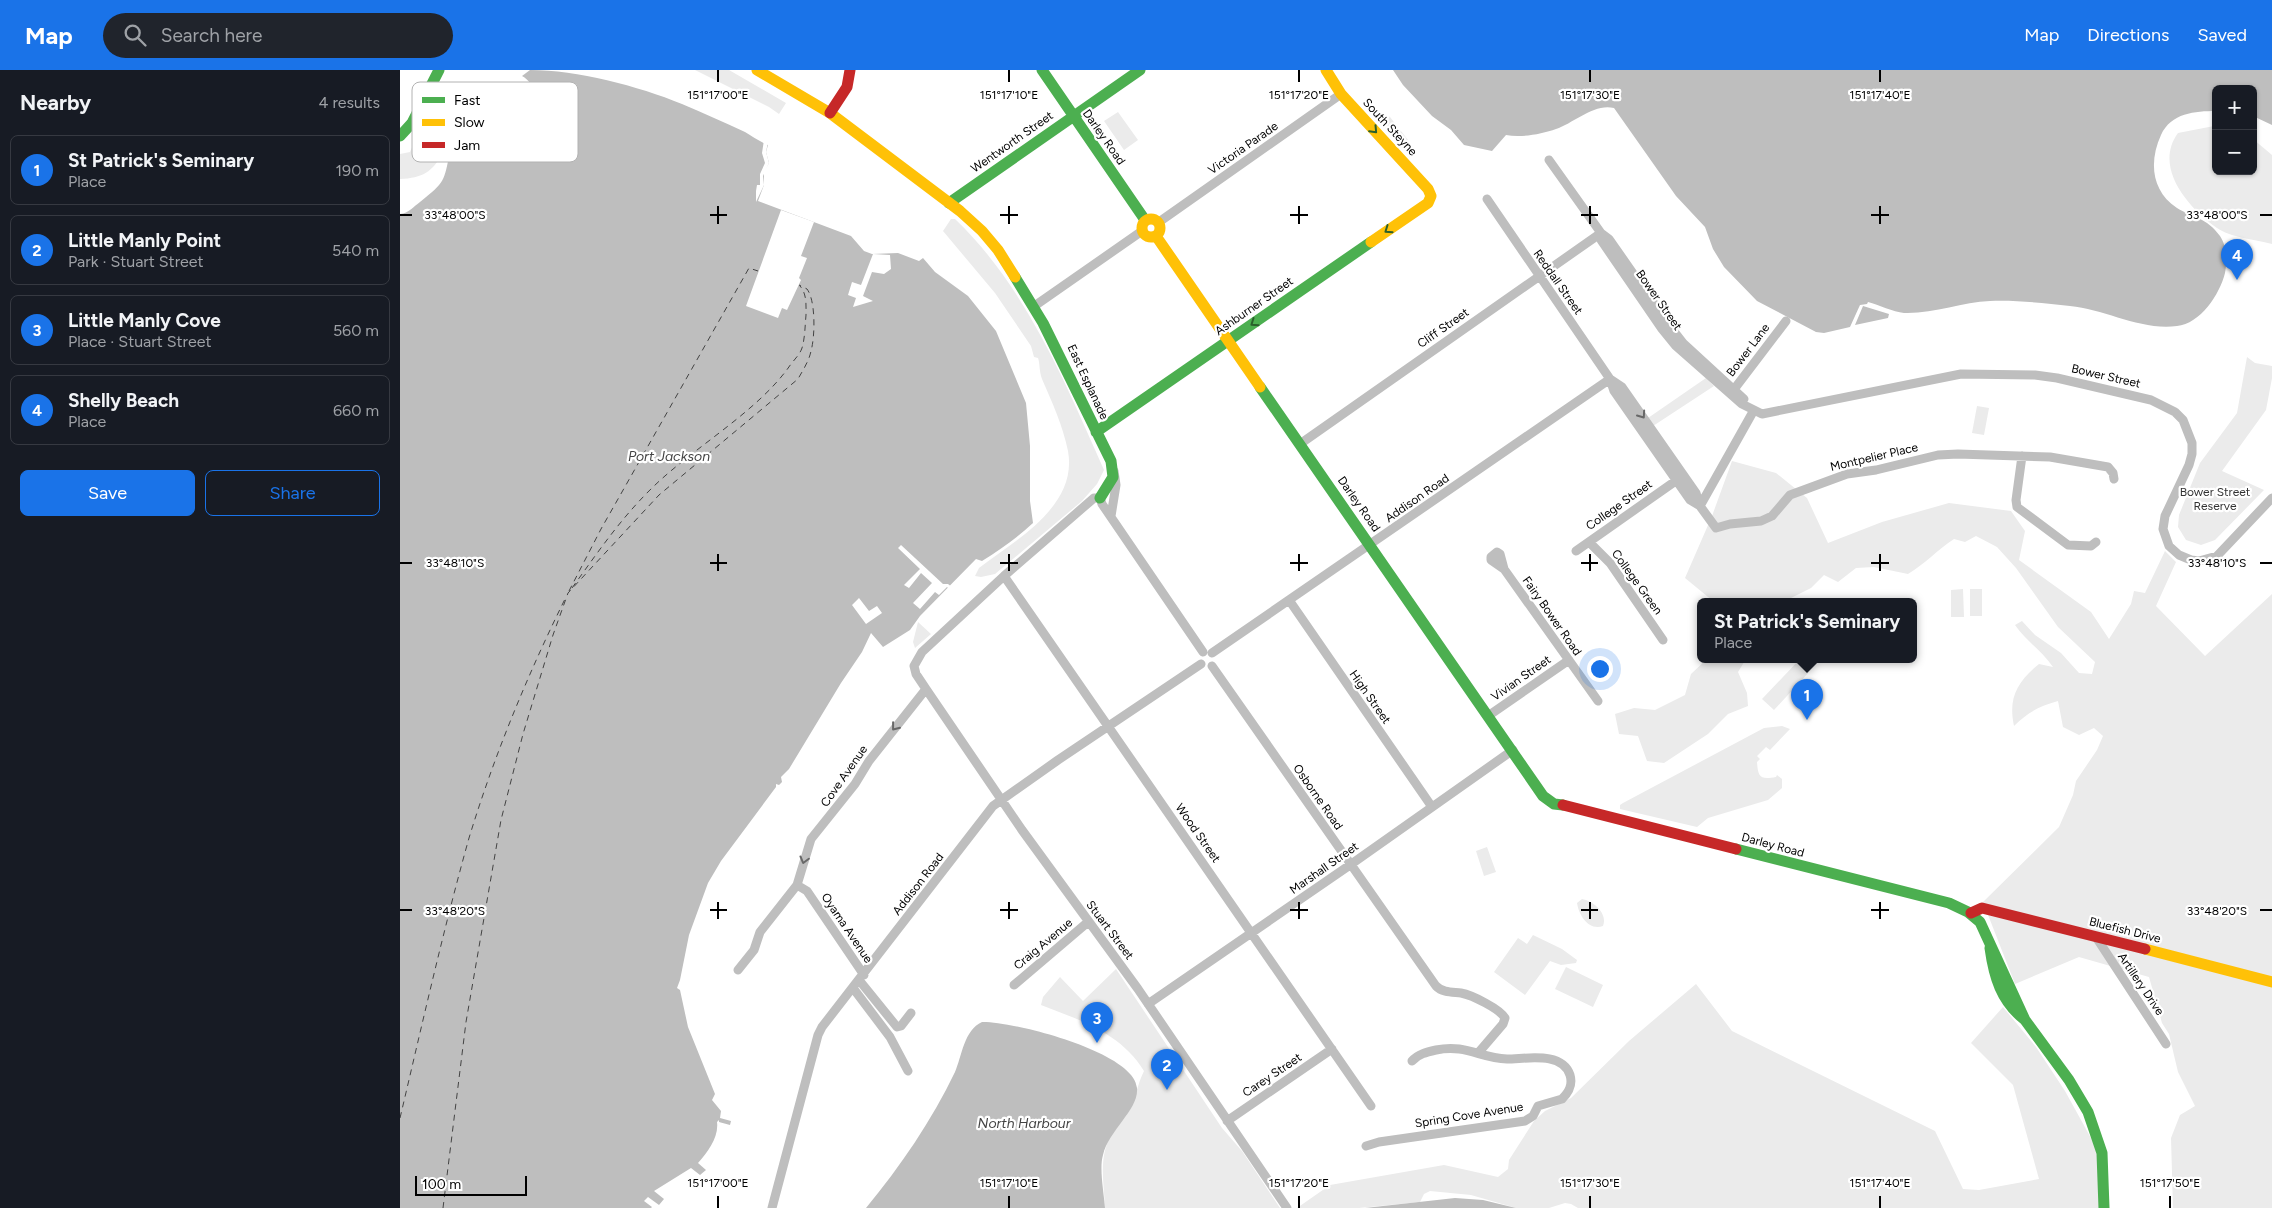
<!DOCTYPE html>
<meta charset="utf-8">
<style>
body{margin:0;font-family:Figtree,sans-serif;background:#20242c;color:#f1f3f6}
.controls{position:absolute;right:15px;top:15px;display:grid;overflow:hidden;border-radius:8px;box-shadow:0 1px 4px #0004}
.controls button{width:45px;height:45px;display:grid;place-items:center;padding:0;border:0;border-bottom:1px solid #363941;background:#171b24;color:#f1f3f6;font:25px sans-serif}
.scale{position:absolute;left:15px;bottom:12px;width:112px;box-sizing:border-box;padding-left:5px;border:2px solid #000;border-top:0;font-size:14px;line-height:18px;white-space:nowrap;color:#000;-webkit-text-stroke:4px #fff;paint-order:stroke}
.you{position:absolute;left:1199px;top:598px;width:18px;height:18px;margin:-12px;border:4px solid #fff;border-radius:50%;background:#1a73e8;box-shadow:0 0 0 8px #1a73e833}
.badge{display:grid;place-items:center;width:32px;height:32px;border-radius:50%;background:#1a73e8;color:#fff;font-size:16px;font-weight:700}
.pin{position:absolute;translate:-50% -41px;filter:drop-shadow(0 1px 2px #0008)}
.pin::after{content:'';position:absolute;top:26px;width:18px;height:15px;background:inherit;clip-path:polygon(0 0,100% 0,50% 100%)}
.popup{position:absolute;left:1297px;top:528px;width:220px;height:65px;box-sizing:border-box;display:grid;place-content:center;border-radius:8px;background:#171b24;filter:drop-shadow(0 1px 4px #0005);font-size:16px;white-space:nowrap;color:#9ea1a6}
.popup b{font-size:19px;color:#f1f3f6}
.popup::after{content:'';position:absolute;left:50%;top:100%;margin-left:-10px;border:10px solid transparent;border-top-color:#171b24}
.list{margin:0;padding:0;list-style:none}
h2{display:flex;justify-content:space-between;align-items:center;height:65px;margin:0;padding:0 20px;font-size:21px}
h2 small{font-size:16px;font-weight:400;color:#9ea1a6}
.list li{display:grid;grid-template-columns:32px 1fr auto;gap:15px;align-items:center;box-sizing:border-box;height:70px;margin:0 10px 10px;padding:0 10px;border:1px solid #363941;border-radius:8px}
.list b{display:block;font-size:19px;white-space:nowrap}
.list p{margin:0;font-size:16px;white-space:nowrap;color:#9ea1a6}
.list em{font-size:16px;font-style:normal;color:#9ea1a6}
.actions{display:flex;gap:10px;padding:15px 20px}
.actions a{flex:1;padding:11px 0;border:1px solid #1a73e8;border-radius:8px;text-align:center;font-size:18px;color:#1a73e8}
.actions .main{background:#1a73e8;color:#fff}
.icon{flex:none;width:28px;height:28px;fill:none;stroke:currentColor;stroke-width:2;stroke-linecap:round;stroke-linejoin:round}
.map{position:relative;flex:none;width:1872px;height:1138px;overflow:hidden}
header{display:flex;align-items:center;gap:30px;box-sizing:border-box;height:70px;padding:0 25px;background:#1a73e8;color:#fff}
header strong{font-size:24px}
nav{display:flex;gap:28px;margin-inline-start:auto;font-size:18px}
.search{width:350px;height:45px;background:#20242c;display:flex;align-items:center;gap:12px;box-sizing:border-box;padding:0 18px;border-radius:28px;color:#9ea1a6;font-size:19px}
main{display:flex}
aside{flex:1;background:#171b24}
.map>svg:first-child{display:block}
.green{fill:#ebebeb}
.water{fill:#bebebe}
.pier{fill:#fff}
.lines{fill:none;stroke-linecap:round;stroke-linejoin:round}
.ferry{stroke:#434343;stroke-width:1;stroke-dasharray:6 5;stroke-linecap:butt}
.street{stroke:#bebebe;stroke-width:9}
.fast{stroke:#4caf50;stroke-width:11}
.slow{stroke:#ffc107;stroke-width:11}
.jam{stroke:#c62828;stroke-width:11}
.oneway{stroke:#2a602c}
.oneway2{stroke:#686868}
.ticks{fill:none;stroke:#000;stroke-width:2}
.labels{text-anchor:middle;stroke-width:4.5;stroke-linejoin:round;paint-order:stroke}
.street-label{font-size:12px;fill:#000;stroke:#fff}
.park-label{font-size:12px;fill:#323232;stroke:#fff}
.water-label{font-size:14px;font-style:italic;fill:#434343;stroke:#fff}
.key{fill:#fff;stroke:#b2b2b2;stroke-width:1}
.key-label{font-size:14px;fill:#000}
.ticks-label{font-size:12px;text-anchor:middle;fill:#000;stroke:#fff;stroke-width:4.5;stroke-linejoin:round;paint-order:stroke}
</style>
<header>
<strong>Map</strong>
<div class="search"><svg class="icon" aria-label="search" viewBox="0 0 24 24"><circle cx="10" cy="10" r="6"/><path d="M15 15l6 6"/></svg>Search here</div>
<nav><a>Map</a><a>Directions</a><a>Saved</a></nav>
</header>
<main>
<aside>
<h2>Nearby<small>4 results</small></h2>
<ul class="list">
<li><span class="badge">1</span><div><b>St Patrick's Seminary</b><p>Place</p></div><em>190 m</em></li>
<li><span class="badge">2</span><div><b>Little Manly Point</b><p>Park · Stuart Street</p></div><em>540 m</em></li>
<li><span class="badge">3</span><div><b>Little Manly Cove</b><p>Place · Stuart Street</p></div><em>560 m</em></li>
<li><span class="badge">4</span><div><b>Shelly Beach</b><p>Place</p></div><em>660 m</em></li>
</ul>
<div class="actions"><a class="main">Save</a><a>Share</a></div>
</aside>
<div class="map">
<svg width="1872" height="1138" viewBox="0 0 1872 1138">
<rect width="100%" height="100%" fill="#fff"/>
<path class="green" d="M295,0H329L386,33L379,44L369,37Z
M718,42L738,70L724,80L704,51Z
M986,45L990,47L1008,70V78L1004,79L980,51L981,46Z
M1814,56L1816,57V101H1853V69L1872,85V174C1857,170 1829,167 1817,158C1788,138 1753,97 1778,63Z
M13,75L40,78L43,83C32,102 23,108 0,109V84L10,82Z
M551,149H555C626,217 665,312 704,400L697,414L682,431L595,504L581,507L575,506L579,498C616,470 678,436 668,381C663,356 652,332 642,309C639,301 640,293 638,288L634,287L631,276L595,223L543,161Z
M1847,287L1855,293L1872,296V308L1866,340L1822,401L1864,420L1815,470L1801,475L1786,470L1778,457L1779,445L1800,393L1837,343Z
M1306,308L1314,316L1253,356L1248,348Z
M1577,336L1589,338L1584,365L1572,363Z
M1332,391L1376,403L1407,428L1428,473L1482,452L1549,433L1611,441L1625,461L1619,490L1691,542L1709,569L1731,534L1734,521L1745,523L1765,481L1776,492L1756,536L1805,586L1872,524V1138H1773L1771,1068L1780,1045L1795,1036L1778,1002L1769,964L1762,953L1749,907L1679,887L1615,914L1583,832L1659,757L1673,725L1676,711L1697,680L1703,666L1694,658L1679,665L1663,657L1658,631C1640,636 1628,642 1614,656C1608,628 1617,612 1639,594L1653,597C1642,581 1626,571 1615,555L1622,551L1635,565L1661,583L1679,603L1692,604L1695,592L1658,557L1616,498L1597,477L1576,466L1565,472L1554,469C1537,480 1525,494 1508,504L1474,497L1456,498L1438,512L1424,505L1411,518L1385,531H1313L1285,508L1312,446Z
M1563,519L1564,547H1551V520Z
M1570,519H1582V546H1570Z
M518,552L531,564L515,578L513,572Z
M1307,589H1346L1338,602L1347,623L1348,636L1328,644L1308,664L1264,693L1247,691L1238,666L1219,664L1215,644L1234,638L1255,640L1285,625L1291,604Z
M1400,589H1421L1374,640L1362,629Z
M1382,656L1390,659L1370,680L1366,677L1357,686L1360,689L1357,692C1358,707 1360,710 1376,707L1377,705L1382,709V718L1368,730L1308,748L1297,757L1220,739V735L1223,733L1364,658Z
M1087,777L1096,802L1084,806L1076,781Z
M1182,829C1194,831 1208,844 1203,856C1189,861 1179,846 1177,833Z
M1133,865L1162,879L1177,890L1176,893L1161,895L1150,891L1125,925L1094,902L1118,868L1127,874Z
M1166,897L1203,915L1193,937L1155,919Z
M716,899L822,1058L842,1081L880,1138H705C704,1110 697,1084 715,1059C719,1053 726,1048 729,1041C736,1028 737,1015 744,1001C721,963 680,950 641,935L643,927L660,907L683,931Z
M1296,914L1332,961L1535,1061L1563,1119L1579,1120L1639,1109L1613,1015L1571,973L1603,937L1636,977L1665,1021L1697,1079L1701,1138H1178L1171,1134L1165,1133L1149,1138H1116L1071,1125L1030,1121L1024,1124L1020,1132L959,1138H897L930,1115L1044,1095L1098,1107L1108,1099L1109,1090L1134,1051L1145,1041L1171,1028L1229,971Z"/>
<path class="water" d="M130,0C177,0 238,16 282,34C303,43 324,52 345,62C352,66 360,72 368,75L366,82L369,93L364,102V115L358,131L451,166L464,181L472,184L498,183L519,191L523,188L535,202L568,226L596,261L626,333L630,376V431L633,453C617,468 601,479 582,491L576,489L520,546L510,560L483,577L471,563L462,582L441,613L389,699L381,707L382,712L379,715L376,714V717L321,791L308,813L289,865L280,910L277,918L280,920L288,957L315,1024L312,1030L321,1041L320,1048L331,1051L330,1055L319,1052V1050L317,1052C319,1067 308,1082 298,1093L306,1100L300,1105L291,1098L254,1121L264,1129L259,1135L248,1127L244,1131L252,1137L251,1138H0V144C9,143 13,137 20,132C45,112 44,112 50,81L81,84C83,72 81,62 92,54C106,43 136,56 134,25C134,16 129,10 122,6Z
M993,0H1872V55L1853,46V19H1816V41C1795,41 1771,43 1761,65C1749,91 1751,121 1777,138C1795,149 1806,147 1820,166C1827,176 1827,192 1825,203C1820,224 1800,254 1777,256C1741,261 1705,239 1670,236C1644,233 1616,230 1590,231C1562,232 1533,244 1504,243C1493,242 1479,235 1468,232L1467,234L1460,235L1450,257L1424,263L1416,262L1357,231L1324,197L1313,179L1305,157L1276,126L1214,38C1194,33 1174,53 1156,59C1142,64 1121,68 1106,65L1092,81L1064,75L1051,60L1032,46L1003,15Z
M1463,236L1489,244L1488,248L1455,255Z
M582,952C612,951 735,982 737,1018C739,1040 709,1060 703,1085C699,1098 704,1123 705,1138H466C500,1097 532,1050 555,1002C562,986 564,960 582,952Z
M1055,1128L1083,1130L1116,1138H965Z"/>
<path class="pier" d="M120,48L124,77L103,82V78L120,72L115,49Z
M364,70L368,72L366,82L369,93L363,106L364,115L356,132V121L357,115H360V104L365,93L362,83Z
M381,140L414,152L401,186L407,188L399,208L401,210L387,240L382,238L378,248L346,236Z
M473,184L490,185L491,199L484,204L472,202L463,226L473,231L453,237L456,228L448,225L452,212L461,215Z
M501,475L543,514H548L553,518L550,520L547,517L539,525L535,522L520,539L513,533L532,513L521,503L509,518L504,515L520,499L498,478Z
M459,528L469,541L477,536L482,543L466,554L452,535Z"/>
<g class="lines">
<path class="ferry" d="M172,518C198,482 221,448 253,417C294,377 359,341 391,294C395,289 400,284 402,278C405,268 405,256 406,245C406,235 407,224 400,216
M169,521L201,459L349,198L358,201
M0,1048C22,955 43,861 69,768C94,686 127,606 165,529
M43,1138L66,952L101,750L123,664L153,565L168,523L259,425L398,309C403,300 409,291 411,281C415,267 416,231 407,219L399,215"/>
<path class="street" d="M1149,90L1201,163L1209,169L1269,255L1283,273L1344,329
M1087,129L1210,309L1214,321L1290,430L1300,436
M759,152L941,24
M1201,163V170L1262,259L1275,275L1342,334L1362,344L1561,304L1635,305L1657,308L1751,330L1775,342L1783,350L1792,373V384L1789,395L1765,446L1763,459L1769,476L1779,485L1791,490L1799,491L1817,486L1872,428
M633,237L742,161
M1210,309L1222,317L1296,423L1300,436L1316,458L1330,454L1361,451L1372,446L1390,425L1447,404L1476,400L1538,385L1558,384L1650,387L1708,397L1713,403L1714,409
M1332,322L1386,251
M900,374L1201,163
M1622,386L1616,430L1617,437L1668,475L1691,476L1696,472
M1300,436L1354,340
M711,446L716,415L714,401
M1189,472L1210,493L1263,570
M1176,481L1277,410
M1104,499L1100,484L1097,482L1091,487V490L1104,499L1198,631
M604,506L971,1036
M889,530L1032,737
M803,582L702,434L700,428H694L604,506L522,582L514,596L516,604L526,619L622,760L738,919L887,1138
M812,583L1210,309
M812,596L1036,916C1043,923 1052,922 1061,923C1072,925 1100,939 1105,948L1103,954L1079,982
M1088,646L1169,590
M397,815L411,769L455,714L469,691L526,619
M1696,867L1766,974
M338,900L354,880L360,862L397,815L407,821L464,905
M459,910L497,957L501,956L511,943
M614,915L688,852
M453,918L490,967L508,1001
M748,934L950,795L1113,680
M827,1051L932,979
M966,1076L979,1072L1125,1051L1133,1046L1138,1036L1162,1029C1169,1022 1173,1015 1170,1005C1162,981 1126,989 1107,989C1080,988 1066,974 1036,980C1027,982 1018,984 1012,991
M372,1138L418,965L422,957L593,736L658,690L801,594"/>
<path class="fast" d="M642,0L745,150
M0,66L12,53L39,0
M549,133L740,0
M615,207L643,253L711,391L713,407L700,428
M860,317L1143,726L1154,734L1163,735
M696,362L971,172
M1336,779L1549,833L1568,842L1580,852L1625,950L1669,1010L1688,1042L1702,1083L1704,1138
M1590,878C1594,907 1601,931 1625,950"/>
<path class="slow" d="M357,0L430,43L560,141L582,161L598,180L615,207
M926,0L941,24L1028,119L1031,126L1028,133L971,172
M742 158a9 9 0 1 1 18 0a9 9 0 1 1-18 0Z
M756,166L860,317
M1745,879L1872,912"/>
<path class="jam" d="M430,43L447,17L450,0
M1163,735L1336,779
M1571,843L1582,838L1745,879"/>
</g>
<defs><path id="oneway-chevron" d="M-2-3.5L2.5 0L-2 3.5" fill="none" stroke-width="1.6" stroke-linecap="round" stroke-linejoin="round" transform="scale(1.25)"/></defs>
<g class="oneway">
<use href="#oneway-chevron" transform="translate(974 60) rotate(47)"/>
<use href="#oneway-chevron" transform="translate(988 160) rotate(145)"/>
<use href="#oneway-chevron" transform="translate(854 253) rotate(145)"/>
</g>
<g class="oneway2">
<use href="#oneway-chevron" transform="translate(1242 345) rotate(55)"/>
<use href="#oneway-chevron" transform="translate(495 657) rotate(128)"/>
<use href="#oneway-chevron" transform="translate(404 790) rotate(105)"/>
</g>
<path class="ticks" d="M318,0V12M609,0V12M899,0V12M1190,0V12M1480,0V12M318,136V154M609,136V154M899,136V154M1190,136V154M1480,136V154M0,145H12M310,145H327M600,145H618M890,145H908M1181,145H1198M1471,145H1489M1860,145H1872M318,484V501M609,484V501M899,484V501M1190,484V501M1480,484V501M0,493H12M310,493H327M600,493H618M890,493H908M1181,493H1198M1471,493H1489M1860,493H1872M318,832V849M609,832V849M899,832V849M1190,832V849M1480,832V849M0,840H12M310,840H327M600,840H618M890,840H908M1181,840H1198M1471,840H1489M1860,840H1872M318,1126V1138M609,1126V1138M899,1126V1138M1190,1126V1138M1480,1126V1138M1770,1126V1138"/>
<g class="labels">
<g class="street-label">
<text transform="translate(990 57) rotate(47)" y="4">South Steyne</text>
<text transform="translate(704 67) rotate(55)" y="4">Darley Road</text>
<text transform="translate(612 72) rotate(-35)" y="4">Wentworth Street</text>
<text transform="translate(843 78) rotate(-35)" y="4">Victoria Parade</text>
<text transform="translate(1158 212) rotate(55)" y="4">Reddall Street</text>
<text transform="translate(1259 230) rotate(55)" y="4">Bower Street</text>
<text transform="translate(854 236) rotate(-35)" y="4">Ashburner Street</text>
<text transform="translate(1043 258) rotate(-35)" y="4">Cliff Street</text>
<text transform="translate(1348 280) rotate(-53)" y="4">Bower Lane</text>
<text transform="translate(1706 306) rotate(13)" y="4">Bower Street</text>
<text transform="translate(688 312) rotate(65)" y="4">East Esplanade</text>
<text transform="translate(1474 387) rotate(-13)" y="4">Montpelier Place</text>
<text transform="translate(1017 428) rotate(-35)" y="4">Addison Road</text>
<text transform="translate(959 434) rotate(55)" y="4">Darley Road</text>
<text transform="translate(1219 435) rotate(-35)" y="4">College Street</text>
<text transform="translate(1237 512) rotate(54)" y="4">College Green</text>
<text transform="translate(1152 546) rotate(55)" y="4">Fairy Bower Road</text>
<text transform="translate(1121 608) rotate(-35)" y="4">Vivian Street</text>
<text transform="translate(970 627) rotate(55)" y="4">High Street</text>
<text transform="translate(444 706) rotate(-55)" y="4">Cove Avenue</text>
<text transform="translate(918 727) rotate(55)" y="4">Osborne Road</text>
<text transform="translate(798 763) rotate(55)" y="4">Wood Street</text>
<text transform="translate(1373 775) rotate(15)" y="4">Darley Road</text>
<text transform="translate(924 798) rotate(-35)" y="4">Marshall Street</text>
<text transform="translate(518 814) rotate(-52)" y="4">Addison Road</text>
<text transform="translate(447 858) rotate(56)" y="4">Oyama Avenue</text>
<text transform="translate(710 860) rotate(53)" y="4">Stuart Street</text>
<text transform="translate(1725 860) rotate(14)" y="4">Bluefish Drive</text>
<text transform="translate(643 874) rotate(-40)" y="4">Craig Avenue</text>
<text transform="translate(1741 914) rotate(56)" y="4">Artillery Drive</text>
<text transform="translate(872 1005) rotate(-34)" y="4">Carey Street</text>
<text transform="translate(1069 1045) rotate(-9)" y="4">Spring Cove Avenue</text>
</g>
<g class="park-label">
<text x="1815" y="426">Bower Street<tspan x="1815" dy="14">Reserve</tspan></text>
</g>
<g class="water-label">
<text x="269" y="391">Port Jackson</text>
<text x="624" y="1058">North Harbour</text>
</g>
</g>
<rect x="12" y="12" width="166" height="80" rx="8" class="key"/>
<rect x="22" y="27" width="23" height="6" fill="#4caf50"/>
<rect x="22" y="49" width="23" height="7" fill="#ffc107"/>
<rect x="22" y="72" width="23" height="6" fill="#c62828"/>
<g class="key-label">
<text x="54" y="35">Fast</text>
<text x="54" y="57">Slow</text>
<text x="54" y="80">Jam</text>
</g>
<g class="ticks-label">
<text x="318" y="29">151°17'00"E</text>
<text x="609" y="29">151°17'10"E</text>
<text x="899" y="29">151°17'20"E</text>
<text x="1190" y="29">151°17'30"E</text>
<text x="1480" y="29">151°17'40"E</text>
<text x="55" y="149">33°48'00"S</text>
<text x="1817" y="149">33°48'00"S</text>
<text x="55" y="497">33°48'10"S</text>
<text x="1817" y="497">33°48'10"S</text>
<text x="55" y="845">33°48'20"S</text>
<text x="1817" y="845">33°48'20"S</text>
<text x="318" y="1117">151°17'00"E</text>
<text x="609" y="1117">151°17'10"E</text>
<text x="899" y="1117">151°17'20"E</text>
<text x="1190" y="1117">151°17'30"E</text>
<text x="1480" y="1117">151°17'40"E</text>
<text x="1770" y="1117">151°17'50"E</text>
</g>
</svg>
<div class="controls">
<button>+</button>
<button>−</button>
</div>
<div class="scale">100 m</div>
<div class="you"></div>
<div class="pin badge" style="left:1407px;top:650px">1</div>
<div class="popup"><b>St Patrick's Seminary</b>Place</div>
<div class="pin badge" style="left:767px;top:1020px">2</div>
<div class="pin badge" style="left:697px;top:973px">3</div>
<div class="pin badge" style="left:1837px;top:210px">4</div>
</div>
</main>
